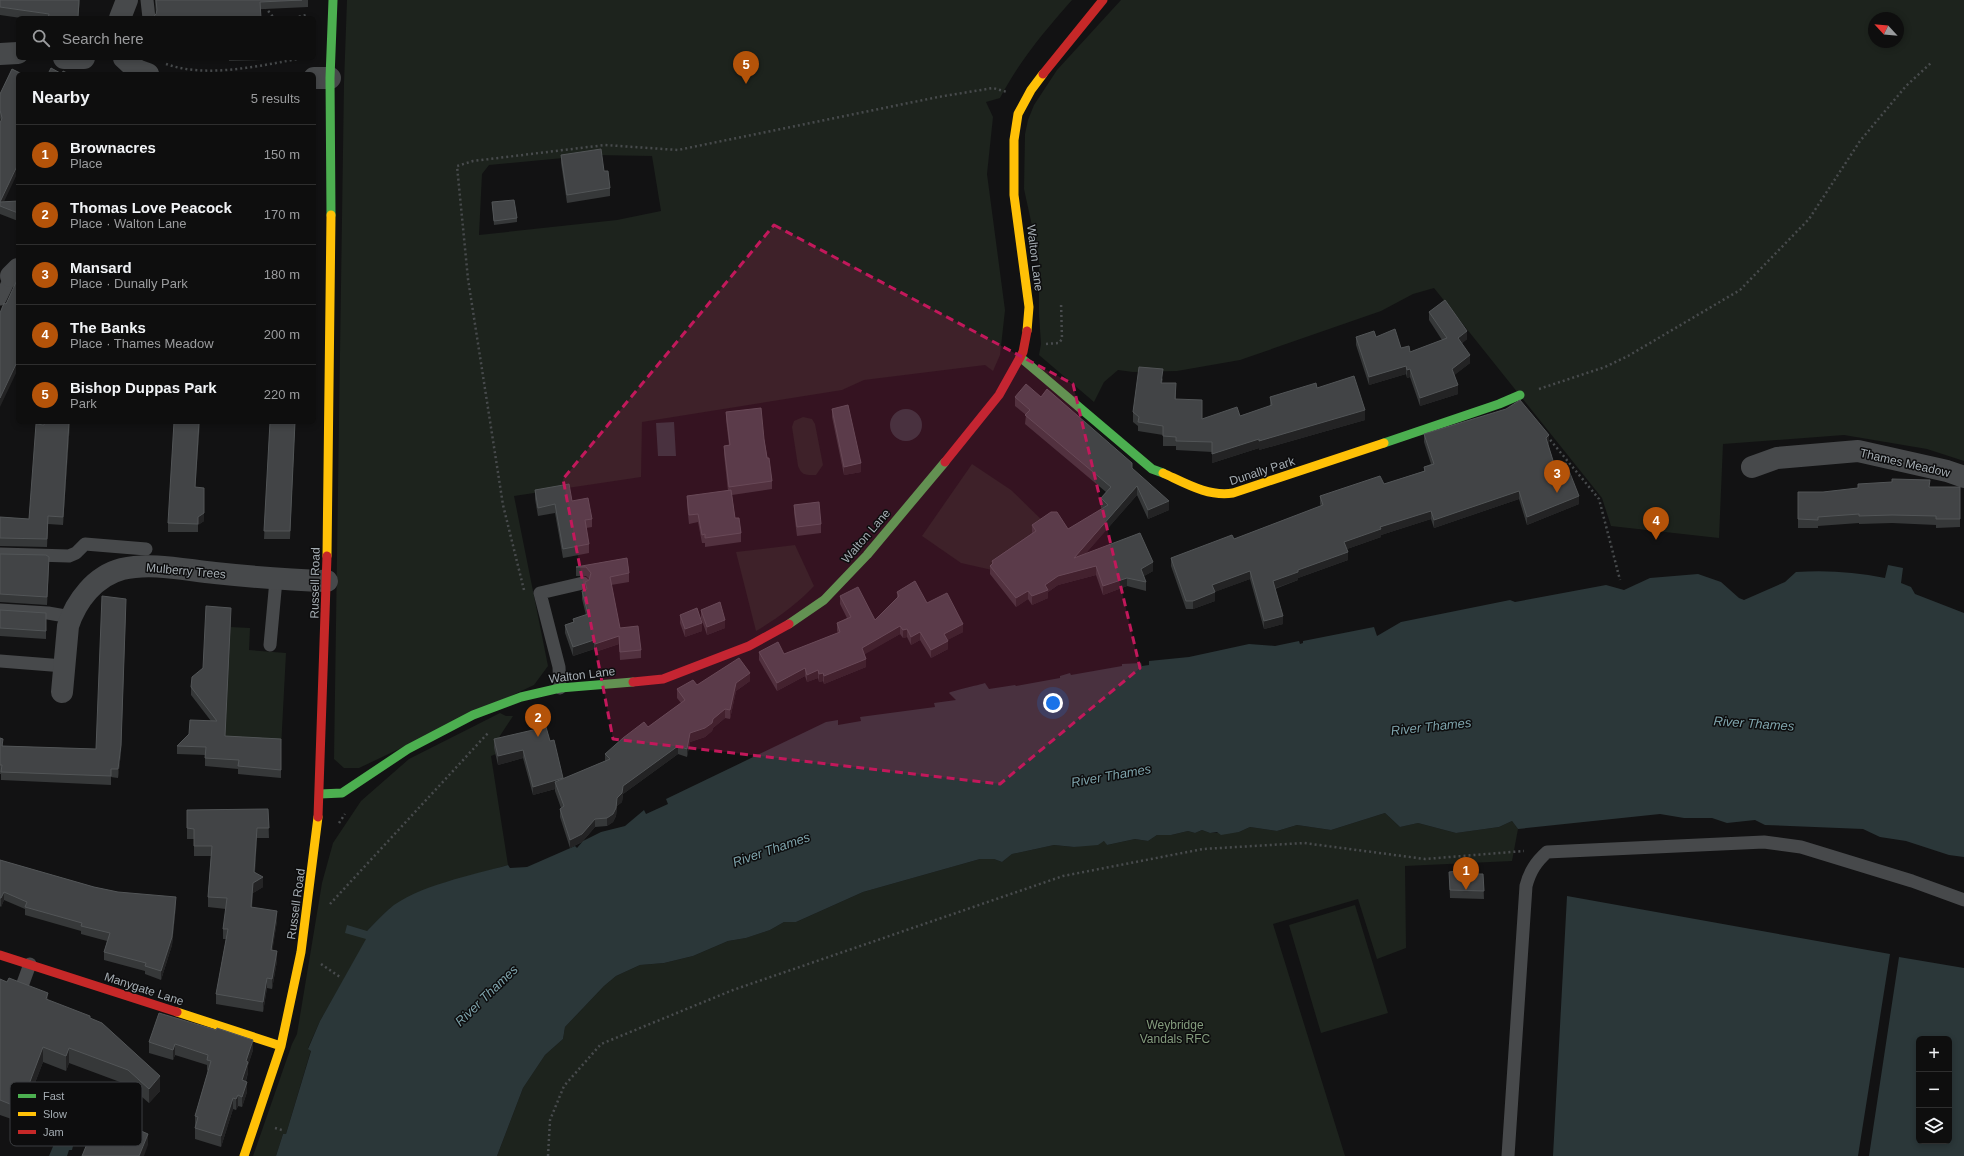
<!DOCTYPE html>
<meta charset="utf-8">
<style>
body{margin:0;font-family:Arial,sans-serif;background:#171717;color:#f1f3f6}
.controls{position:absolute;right:12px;bottom:12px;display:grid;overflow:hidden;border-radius:6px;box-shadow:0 2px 6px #0003}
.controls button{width:36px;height:36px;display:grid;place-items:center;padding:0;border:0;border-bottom:1px solid #2e2e2e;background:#0e0e0e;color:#f1f3f6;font:20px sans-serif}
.compass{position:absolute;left:1868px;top:12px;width:36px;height:36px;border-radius:50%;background:#0e0e0e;box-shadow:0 2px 6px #0003;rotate:296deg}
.you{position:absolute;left:1053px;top:703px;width:14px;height:14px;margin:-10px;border:3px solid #fff;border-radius:50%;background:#1a73e8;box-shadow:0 0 0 6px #1a73e833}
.badge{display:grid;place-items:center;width:26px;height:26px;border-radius:50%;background:#b45309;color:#fff;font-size:13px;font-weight:700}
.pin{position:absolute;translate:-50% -33px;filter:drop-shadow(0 1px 2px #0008)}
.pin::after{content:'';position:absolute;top:21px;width:14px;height:12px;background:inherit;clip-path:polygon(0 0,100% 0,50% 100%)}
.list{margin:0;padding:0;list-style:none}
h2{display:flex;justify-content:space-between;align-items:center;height:52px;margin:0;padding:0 16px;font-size:17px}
h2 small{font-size:13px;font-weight:400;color:#9b9c9e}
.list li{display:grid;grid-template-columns:26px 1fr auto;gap:12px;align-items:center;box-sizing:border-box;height:60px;padding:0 16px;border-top:1px solid #2e2e2e}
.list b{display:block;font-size:15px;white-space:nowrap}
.list p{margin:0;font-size:13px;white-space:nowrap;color:#9b9c9e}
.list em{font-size:13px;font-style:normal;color:#9b9c9e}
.icon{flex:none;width:22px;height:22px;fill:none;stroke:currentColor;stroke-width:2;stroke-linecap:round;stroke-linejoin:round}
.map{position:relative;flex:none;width:1964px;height:1156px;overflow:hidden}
.search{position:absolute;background:#0e0e0e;box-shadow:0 2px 6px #0003;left:16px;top:16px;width:300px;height:44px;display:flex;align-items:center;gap:10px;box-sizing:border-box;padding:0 14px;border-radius:6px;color:#9b9c9e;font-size:15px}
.panel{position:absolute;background:#0e0e0e;box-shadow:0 2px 6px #0003;left:16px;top:72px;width:300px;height:352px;border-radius:6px}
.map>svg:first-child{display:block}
.green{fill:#1d231d;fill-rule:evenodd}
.water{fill:#2b3739;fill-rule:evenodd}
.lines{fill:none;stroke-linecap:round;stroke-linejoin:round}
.path{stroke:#484b4d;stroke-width:2.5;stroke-dasharray:2 3;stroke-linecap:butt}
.lane{stroke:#47494b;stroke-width:13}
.street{stroke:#47494b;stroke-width:22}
.fast{stroke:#4caf50;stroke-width:9}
.slow{stroke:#ffc107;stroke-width:9}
.jam{stroke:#c62828;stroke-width:9}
.wall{fill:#363839}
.shaded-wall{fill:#232324}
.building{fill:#424446;stroke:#525557}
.marked{fill:#c2185b;fill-opacity:0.2;stroke:#c2185b;stroke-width:3;stroke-dasharray:8 5;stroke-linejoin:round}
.labels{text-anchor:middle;stroke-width:3;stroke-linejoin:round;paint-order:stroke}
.street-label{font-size:12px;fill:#a5adb3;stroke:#0d0d0e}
.park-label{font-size:12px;fill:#849c7d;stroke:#0d0d0e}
.water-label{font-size:13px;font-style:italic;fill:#7ea3ab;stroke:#0d0d0e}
.key{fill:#0d0d0e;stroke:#3b3d40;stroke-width:1}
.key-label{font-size:11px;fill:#a5adb3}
</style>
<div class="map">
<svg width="1964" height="1156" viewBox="0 0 1964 1156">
<rect width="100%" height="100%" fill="#121213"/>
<path class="green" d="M347,0H1072C1044,32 1020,60 1000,98L986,102L993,117L987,174L1005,310L1000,355L993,371L985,365L864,380L842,390L642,422L641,477L514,496L548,666L534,685L359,768H344L334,759L344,83ZM595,155L652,156L661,211L617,220L479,235L482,174L489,165Z
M1121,0H1964V461L1927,449L1844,435L1723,444L1719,538L1611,526L1602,498L1434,288L1413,294L1381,311L1240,360L1177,371L1133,372L1118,370L1104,382L1094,402L1039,355L1041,344L1039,314V258L1024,189L1025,134L1028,120L1034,105L1057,70ZM1874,18H1898V42H1874Z
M803,417L812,419L815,424L823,465L816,475C806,475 802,476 798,466L792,427L794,421Z
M972,464L1011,490L1046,524L992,570L961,563L922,536Z
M795,545L814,586C797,604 778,618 756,631L736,552Z
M230,627L250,628L249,650L286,653L281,748L225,739Z
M500,713L506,716H513L494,745L496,754L491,756L508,865L445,883L390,908L367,931V939L320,1021L308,1048L311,1050L286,1134H283L276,1156H253L292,1044L297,1034L322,883L333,843L361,801L409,759Z
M1385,813L1400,827L1418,823L1456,833L1499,827L1512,821L1518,829L1512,861L1405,866L1406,948L1377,959L1358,899L1273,924L1345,1156H497L523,1088L545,1055L563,1039L565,1027L604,986L616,976L640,965L664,963L693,956L728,941L746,938L770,930L784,922H796L863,892L980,859H994L1002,862L1012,854L1054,845L1074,847L1105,841L1107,845L1135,839L1148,841L1157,835H1171L1188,831L1195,833L1202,830L1210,833L1239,832L1250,827L1277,831L1297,825L1331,830Z
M1355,905L1388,1013L1321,1033L1289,925Z"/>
<path class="water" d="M890 425a16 16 0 1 1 32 0a16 16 0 1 1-32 0Z
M674,422L676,456H658L656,423Z
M1888,565L1903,568L1901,583L1911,587L1915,594L1964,613V857L1949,855L1906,841L1880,837L1863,829L1765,825L1755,820L1727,823L1712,818H1684L1660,814L1518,829L1512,821L1499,827L1456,833L1418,823L1400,827L1385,813L1331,830L1297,825L1277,831L1250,827L1239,832L1221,835L1217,832L1210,833L1202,830L1195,833L1188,831L1171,835H1157L1148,841L1135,839L1107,845L1104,841L1098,845L1074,847L1054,845L1012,854L1002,862L994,859H980L863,892L796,922H784L770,930L746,938L728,941L693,956L664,963L640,965L616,976L604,986L565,1027L563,1039L545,1055L523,1088L497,1156H276L283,1134H286L311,1051L308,1049L320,1021L366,939L345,933L347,925L367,931C374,924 381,916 389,909C416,886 473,875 508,865L510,868L527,867L575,846L577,848L583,841L601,832L625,826L644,810L646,814L668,804L666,799L826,722L838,720V725L861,721L860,717L935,707L934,703L956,700L949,693C951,691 979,685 985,683L989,689L1015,685L1016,686L1060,678V676L1070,673L1071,675L1122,666V664L1141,663L1142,666L1149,665V661L1189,657L1249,644L1275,646L1299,641L1300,644L1303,643V641L1374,627L1377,636L1401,622L1510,600L1515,602L1606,585L1624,590L1650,578L1698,574L1721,582L1739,598L1744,600L1785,582L1796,572C1827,570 1855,572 1885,578Z
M1567,896L1890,954L1858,1156H1553Z
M1899,957L1964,968V1156H1869ZM1919,1039H1949V1141H1919Z
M57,1137L72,1143L71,1145L73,1146L72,1150H69L67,1156H49Z"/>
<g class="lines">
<path class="path" d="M265,7L274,18
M294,18L306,15
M166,64C208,79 261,65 304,58
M1046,344L1059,343L1062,339L1061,302
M1539,389L1605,367L1628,356L1740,290L1809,219L1860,141L1906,86L1932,62
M1547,436L1599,499L1620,580
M524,590L503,505L468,279L457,166L473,161L605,145L678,150L938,97L993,88L1007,92
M339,823L345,814
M330,904L488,733
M321,964L340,977
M275,1128L282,1130
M548,1156L550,1120L564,1086L601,1044L733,990L1063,876L1203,849L1304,843L1425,859L1524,851"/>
<path class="lane" d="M147,0L149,18
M0,299L11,276
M0,554L69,556L76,553L85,544L146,549
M0,610L48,613L71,617
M270,645L276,580
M0,661L64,666
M560,688L559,667L540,593L583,583
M22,986L30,964
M1508,1156L1526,886C1530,871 1536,862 1547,852L1764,842L1801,847L1912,881L1964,900"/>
<path class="street" d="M120,18L127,0
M0,54L18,53
M64,58H84
M124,58L137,70L148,74
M314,78H330
M11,276L18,269
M1752,467L1777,458L1858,451L1947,471L1964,477
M62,692L68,626C76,601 95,576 122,569C152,562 185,570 215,573C253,577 290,580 327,581"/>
<path class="fast" d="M331,215L330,78L333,0
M1020,357L1152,469L1163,473
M1384,443L1499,404L1520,395
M789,624L824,600L867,555L945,462
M320,794L342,793L408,749L473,715L521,697L560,688L633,682"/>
<path class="slow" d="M1027,331L1029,307L1014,195V140L1018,114L1031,90L1043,74
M1163,473C1185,483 1208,497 1233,493L1384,443
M327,556L331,215
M177,1012L281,1046
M244,1156L281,1046L301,952L318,817"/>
<path class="jam" d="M1043,74L1103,0
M945,462L999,395L1023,352L1027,331
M633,682L663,679L749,646L789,624
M318,817L327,556
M0,955L177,1012"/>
</g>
<path class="wall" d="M0,0H80L78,18H21L0,15Z
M155,0H308V7L156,14Z
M229,58H264V60L229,61Z
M12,69L4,202L18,201V221L0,214V123L1,121L0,118V94Z
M561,155L604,171L610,188V196L567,203L561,163Z
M492,202L517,218V222L494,225Z
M1429,312L1467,339L1462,343L1470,363L1454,375L1458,394L1420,406L1410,377L1407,378L1406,374L1369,385L1356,345V337H1376L1410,352L1442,340L1429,320Z
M1163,378L1162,383L1176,393V399L1202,419L1240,416L1270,406V397L1317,388L1365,420L1259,450V448L1212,463V452L1176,450V446H1163V435L1138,431V426L1133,422V412Z
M1015,397H1041L1132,468L1169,510L1148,519L1137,495L1085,554L1153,571L1144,576L1146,582V591L1127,586L1103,595L1096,575L1058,585L1048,592V598L1032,605L1028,599L1016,607L990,574V566L992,564V561L1032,533V525L1068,529L1102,509L1101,507V498L1106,492L1025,424L1026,415L1015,406Z
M832,409L861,472L844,475L832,417Z
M726,412L764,439L772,481V489L732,495L735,518L741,533V542L705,547V543H702L698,522L689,524L687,505V496L728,491L724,454V446L729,445L726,420Z
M70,422L63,525L48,524L47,547L0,546V517L29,519L44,425Z
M200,422L195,487L204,521L198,525V532H168V523Z
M270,422H295L290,539H264Z
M1424,434L1549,443L1548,444L1555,467L1579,504L1527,525L1519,499L1434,528L1431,519L1381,535V537L1347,549L1348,560L1298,578V580L1275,589L1283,624L1264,629L1250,579L1214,592L1215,601L1193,609H1186L1171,566V558L1234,539L1321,506L1320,504V496L1384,484L1424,471V467L1431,464L1424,442Z
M1930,487H1960V527L1936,528V525L1892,523L1859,524V523L1818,526V528H1798V492H1823Z
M535,490L572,501L592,519V527L586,528L589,544V553L563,558L555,513L538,516L535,499Z
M794,505L821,524V533L797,536L794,513Z
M0,554L49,565L47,605L0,602Z
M627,558L629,573V582L611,585L620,628L641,650V658L620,660L619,644L595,652L594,649L573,656L565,633V625L573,622V619L586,615L582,599V591L585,590V582L589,579L586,576H576V567Z
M897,592L927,603L963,632L947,640L948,649L931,658L920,640L911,645L907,637L903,638L900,634L864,654L866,667L824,684L823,681L819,682L818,678L807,682L805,676L777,691L759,660V652L784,654L838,633L837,631V623L847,618L840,604V596L875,620L897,598Z
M126,607L121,753L118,778L111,777V785L1,780V774H0V738L3,746L96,749Z
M0,610L46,631V639L0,636Z
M701,610L725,628L707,635L701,618Z
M680,615L702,631L685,637L680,623Z
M231,616L225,736L281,739V778L238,774V769L205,766V755L177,754V746L211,721L191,695V687L203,668Z
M750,681L736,691L730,719L725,718L713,728L712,731L705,737L690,742L687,757L678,754L623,794L622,802L617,806L616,816L613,822L607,826L595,827L582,842L570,848L560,817V809L561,808L555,791V789L533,795L523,758L498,765L494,748V739L550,741L563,779L605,761V754L648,727L681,703L677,698V689L697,685Z
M268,809L269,838H257L255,872L263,887L253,893L252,907L277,921L272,951L277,961L272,989L267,988L263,1012L216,1004V994L226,939H223V929L226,909L208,907V897L211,856H194V839H187V810Z
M0,860L94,887L176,905L172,945L161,980L145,974V971L104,960V952L107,941L81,934V931L25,915V909L4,900L1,907L0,906Z
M1449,872L1474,874H1483L1484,899L1450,898Z
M0,979L90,1019L160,1091L149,1103L128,1085L69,1063L66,1071L43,1062L20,1122L0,1115Z
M149,1042L253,1050L248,1065V1073L246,1081L247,1092L242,1107L238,1106L236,1110L233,1109L221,1147L195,1139V1116L208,1071L207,1070V1065L175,1055L173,1060L149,1053Z
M61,1105H93L78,1144L59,1136V1128L64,1115L61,1114Z"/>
<path class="shaded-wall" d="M79,0H80L78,18Z
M18,164V172L2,206L0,202Z
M1467,331V339L1458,347V338Z
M1470,355V363L1452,377V369Z
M18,360V369L0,407V398Z
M1406,366V374L1369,385V377Z
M1410,369V377L1407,378V370Z
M1458,385V394L1420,406V398Z
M1365,410V420L1259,450V441Z
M69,422H70L63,525V517Z
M199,422H200L195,495V487Z
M295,422L290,539V531Z
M1549,435V443L1546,446V438Z
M1259,439V448L1212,463V454Z
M861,463V472L844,475V467Z
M1137,486V495L1074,567V558Z
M204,488V521L198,525V532V517Z
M1519,491V499L1434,528V520Z
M1579,496V504L1527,525V517Z
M1169,501V510L1148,519V510Z
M1431,511V519L1381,535V537L1344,550V542L1380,527Z
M1348,552V560L1298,578V580L1273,589V581L1298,570Z
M49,557V565L47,605V597Z
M1153,562V571L1141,578V569Z
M1096,566V575L1058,585L1048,592V598L1032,605V596L1045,585L1058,576Z
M1250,571V579L1212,593V585Z
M1127,578V586L1103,595V586Z
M1028,591V599L1016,607V598Z
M1215,592V601L1193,609V601Z
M126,599L121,753L118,778V769Z
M231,608V616L225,744V736Z
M1283,616V624L1264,629V621Z
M725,620V628L707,635V627Z
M702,623V631L685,637V629Z
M963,624V632L944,642V634Z
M900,626V634L862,656V648Z
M907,629V637L903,638V630Z
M920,632V640L911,645V637Z
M619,636V644L595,652V644Z
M594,640V649L573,656V647Z
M948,641V649L931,658V650Z
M866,659V667L824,684V676Z
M805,668V676L777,691V683Z
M818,670V678L807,682V675Z
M750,673V681L736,691L730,719V710L736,683Z
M823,673V681L819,682V674Z
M725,709V718L713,728L712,731L705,737L690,742L687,757V749L690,733L713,719Z
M678,746V754L623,794L622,802L617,806L616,816L613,822L607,826V818L623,786Z
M523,750V758L498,765V756Z
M563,778V787L555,782V789L533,795V787Z
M595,819V827L582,842L570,848V840Z
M257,828V838L254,882L263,877V887L253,893L251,917L253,883L254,872Z
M4,892V900L1,907V898Z
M176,897V905L172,945L161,980V971Z
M277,911V921L271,961V950Z
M277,951V961L272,989V979Z
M267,978V988L263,1012V1002Z
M48,993V1008L46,999Z
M253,1040V1050L248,1065V1073L242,1091V1080L246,1061Z
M175,1044V1055L173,1060V1050Z
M43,1047V1062L20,1122V1108Z
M69,1048V1063L66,1071V1056Z
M160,1076V1091L149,1103V1089Z
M247,1082V1092L242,1107V1097Z
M238,1095V1106L236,1110V1099Z
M93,1097V1105L78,1144V1135Z
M233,1098V1109L221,1147V1136Z
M148,1134V1145L144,1156H139Z"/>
<path class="building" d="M0,0H79L78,17H75V18H48L49,14L0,7Z
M156,0H302L260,2L261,18H152L156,14L157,10Z
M51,68L62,74L63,71L69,74H48Z
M12,69L22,74H18V164L0,202V123L2,118L0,110V94Z
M601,149L604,171H608L610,188L567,195L561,155Z
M514,200L517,218L494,221L492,202Z
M18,201V213L0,206V202Z
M18,278V360L0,398V313L4,303L6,304Z
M1445,300L1467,331L1458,338L1470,355L1452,369L1458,385L1420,398L1410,369L1407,370L1406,366L1369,377L1356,337L1374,331L1376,337L1395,329L1401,348L1409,346L1410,352L1447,338L1429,312Z
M1139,367L1163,369L1161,383H1176L1175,399L1202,400V419L1237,407L1240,416L1272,405L1270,397L1316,383L1317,388L1354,376L1365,410L1259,441V439L1212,454V442L1176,441V437L1163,436V426L1138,422L1139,417L1133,412Z
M1026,384L1041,397L1047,389L1132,463V468L1169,501L1148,510L1137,486L1074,558L1140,533L1153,562L1141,569L1146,582L1127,578L1103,586L1096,566L1058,576L1045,585L1048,590L1032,596L1028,591L1016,598L990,566L993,563L992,561L1036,531L1032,525L1051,512H1057L1068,529L1108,505L1101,498L1111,487L1025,415L1030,410L1015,397Z
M1520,400L1549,435L1546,438L1555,467L1566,463L1579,496L1527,517L1519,491L1434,520L1431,511L1380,527L1381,529L1344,542L1348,552L1298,570V572L1273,581L1283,616L1264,621L1250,571L1212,585L1215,592L1193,601H1186L1171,558L1232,535L1234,539L1323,505L1320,496L1380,476L1384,484L1425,471L1424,467L1434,464L1424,434L1506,409Z
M848,405L861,463L844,467L832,409Z
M761,408L764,439L767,458H769L772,481L729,487L724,446L730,445L726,412Z
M44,422H69L63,517L48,516L47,539L0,538V517L29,519L36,424L44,425Z
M174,422H199L195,487L204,488V513L198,517V524L168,523Z
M270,422H295L290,531H264Z
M1892,479L1930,480L1929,487H1960V519H1936V516L1892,515L1859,516V514L1818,517V520L1798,519V492H1823L1858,488V484L1892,482Z
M569,484L572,501L588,498L592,519L585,520L589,544L563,549L555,504L538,508L535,490Z
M731,490L735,518H739L741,533L705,538V534L702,535L698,514L689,515L687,496Z
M819,502L821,524L797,527L794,505Z
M0,554L46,555L49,557L47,597L0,594Z
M627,558L629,573L610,577L620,628L638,626L641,650L620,652L619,636L595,644L594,640L573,647L565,625L574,622L573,619L588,614L582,591L587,589L585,582L589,580L591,573L586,567H576Z
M915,581L927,603L947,593L963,624L944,634L948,641L931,650L920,632L911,637L907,629L903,630L900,626L862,648L866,659L824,676L823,673L819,674L818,670L807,675L805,668L777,683L759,652L778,642L784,654L840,632L837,623L851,617L840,596L858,587L875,620L899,596L897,592Z
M102,596L126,599L121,745L118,769H111V776L1,772L2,765H0V738L3,739L2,746L96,749Z
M720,602L725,620L707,627L701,610Z
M206,606L231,608L225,736L281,739V770L238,766L239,760L205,758L206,747L177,746L189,734L190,720L217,721L191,687L192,677L203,668Z
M697,608L702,623L685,629L680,615Z
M0,610L46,613V631L0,628Z
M739,658L750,673L736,683L730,710L725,709L713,719L712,723L705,728L690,733L687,749L678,746L623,786L622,793L617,798L616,808L613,814L607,818L595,819L582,834L570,840L560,809L564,806L555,782L610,759L605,754L623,738L644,722L648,727L685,700L677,689L693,680L697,685Z
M546,727L550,741L554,740L563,778L533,787L523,750L498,756L494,739Z
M268,809L269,828H257L254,872L263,877L253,883L251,907L277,911L271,950L277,951L272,979L267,978L263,1002L216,994L228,929H223L227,898L208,897L212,846H194V829L187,828V810Z
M0,860L94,887L118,892L176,897L172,937L161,971L145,966L146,963L104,952L110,933L81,926L82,923L25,907L27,902L4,892L1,898H0Z
M1474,869V874H1483L1484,891L1450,890L1449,872Z
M9,978L48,993L46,999L90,1016V1018L102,1023L160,1076L149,1089L128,1070L69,1048L66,1056L43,1047L20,1108L0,1100V979L7,982Z
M159,1013L216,1030L217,1028L253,1040L246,1061L248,1062L242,1080L247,1082L242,1097L238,1095L236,1099L233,1098L221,1136L195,1128L198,1117L195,1116L211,1061L207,1060L208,1055L175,1044L173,1050L149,1042Z
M132,1127L148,1134L139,1156H82L91,1134L124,1146Z"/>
<path class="marked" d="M774,225L1073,384L1140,668L1000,784L613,739L563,479Z"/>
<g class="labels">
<g class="street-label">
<text transform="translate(1035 258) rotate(83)" y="4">Walton Lane</text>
<text transform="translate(1905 463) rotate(13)" y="4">Thames Meadow</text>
<text transform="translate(1262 471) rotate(-18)" y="4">Dunally Park</text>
<text transform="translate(866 536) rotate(-49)" y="4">Walton Lane</text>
<text transform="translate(186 571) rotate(5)" y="4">Mulberry Trees</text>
<text transform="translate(315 583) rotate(-89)" y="4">Russell Road</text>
<text transform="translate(582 675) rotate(-7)" y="4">Walton Lane</text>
<text transform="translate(296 904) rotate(-82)" y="4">Russell Road</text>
<text transform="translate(144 989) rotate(18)" y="4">Manygate Lane</text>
</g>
<g class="park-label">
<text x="1175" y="1029">Weybridge<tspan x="1175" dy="14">Vandals RFC</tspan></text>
</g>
<g class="water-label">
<text transform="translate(1754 723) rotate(4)" y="5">River Thames</text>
<text transform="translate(1431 726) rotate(-6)" y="5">River Thames</text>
<text transform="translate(1111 775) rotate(-10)" y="5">River Thames</text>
<text transform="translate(771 849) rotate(-19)" y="5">River Thames</text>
<text transform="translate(486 995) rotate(-44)" y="5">River Thames</text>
</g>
</g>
<rect x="10" y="1082" width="132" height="64" rx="6" class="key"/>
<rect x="18" y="1094" width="18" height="4" fill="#4caf50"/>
<rect x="18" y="1112" width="18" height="4" fill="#ffc107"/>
<rect x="18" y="1130" width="18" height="4" fill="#c62828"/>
<g class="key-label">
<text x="43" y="1100">Fast</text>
<text x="43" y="1118">Slow</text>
<text x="43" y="1136">Jam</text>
</g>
</svg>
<div class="controls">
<button>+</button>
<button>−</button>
<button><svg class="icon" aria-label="layers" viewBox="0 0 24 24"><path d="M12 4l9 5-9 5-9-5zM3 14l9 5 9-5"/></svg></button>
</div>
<svg class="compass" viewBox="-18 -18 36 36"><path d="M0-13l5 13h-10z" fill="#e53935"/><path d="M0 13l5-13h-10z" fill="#9b9c9e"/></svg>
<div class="you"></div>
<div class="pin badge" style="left:1466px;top:890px">1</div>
<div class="pin badge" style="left:538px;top:737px">2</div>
<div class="pin badge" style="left:1557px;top:493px">3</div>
<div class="pin badge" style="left:1656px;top:540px">4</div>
<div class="pin badge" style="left:746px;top:84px">5</div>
<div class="search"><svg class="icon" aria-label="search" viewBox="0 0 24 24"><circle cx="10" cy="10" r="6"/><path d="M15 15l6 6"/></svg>Search here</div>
<section class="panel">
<h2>Nearby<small>5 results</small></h2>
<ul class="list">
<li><span class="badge">1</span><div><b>Brownacres</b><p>Place</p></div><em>150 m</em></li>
<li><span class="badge">2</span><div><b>Thomas Love Peacock</b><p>Place · Walton Lane</p></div><em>170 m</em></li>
<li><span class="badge">3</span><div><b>Mansard</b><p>Place · Dunally Park</p></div><em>180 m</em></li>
<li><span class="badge">4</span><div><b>The Banks</b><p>Place · Thames Meadow</p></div><em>200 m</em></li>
<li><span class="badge">5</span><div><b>Bishop Duppas Park</b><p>Park</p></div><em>220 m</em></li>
</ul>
</section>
</div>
